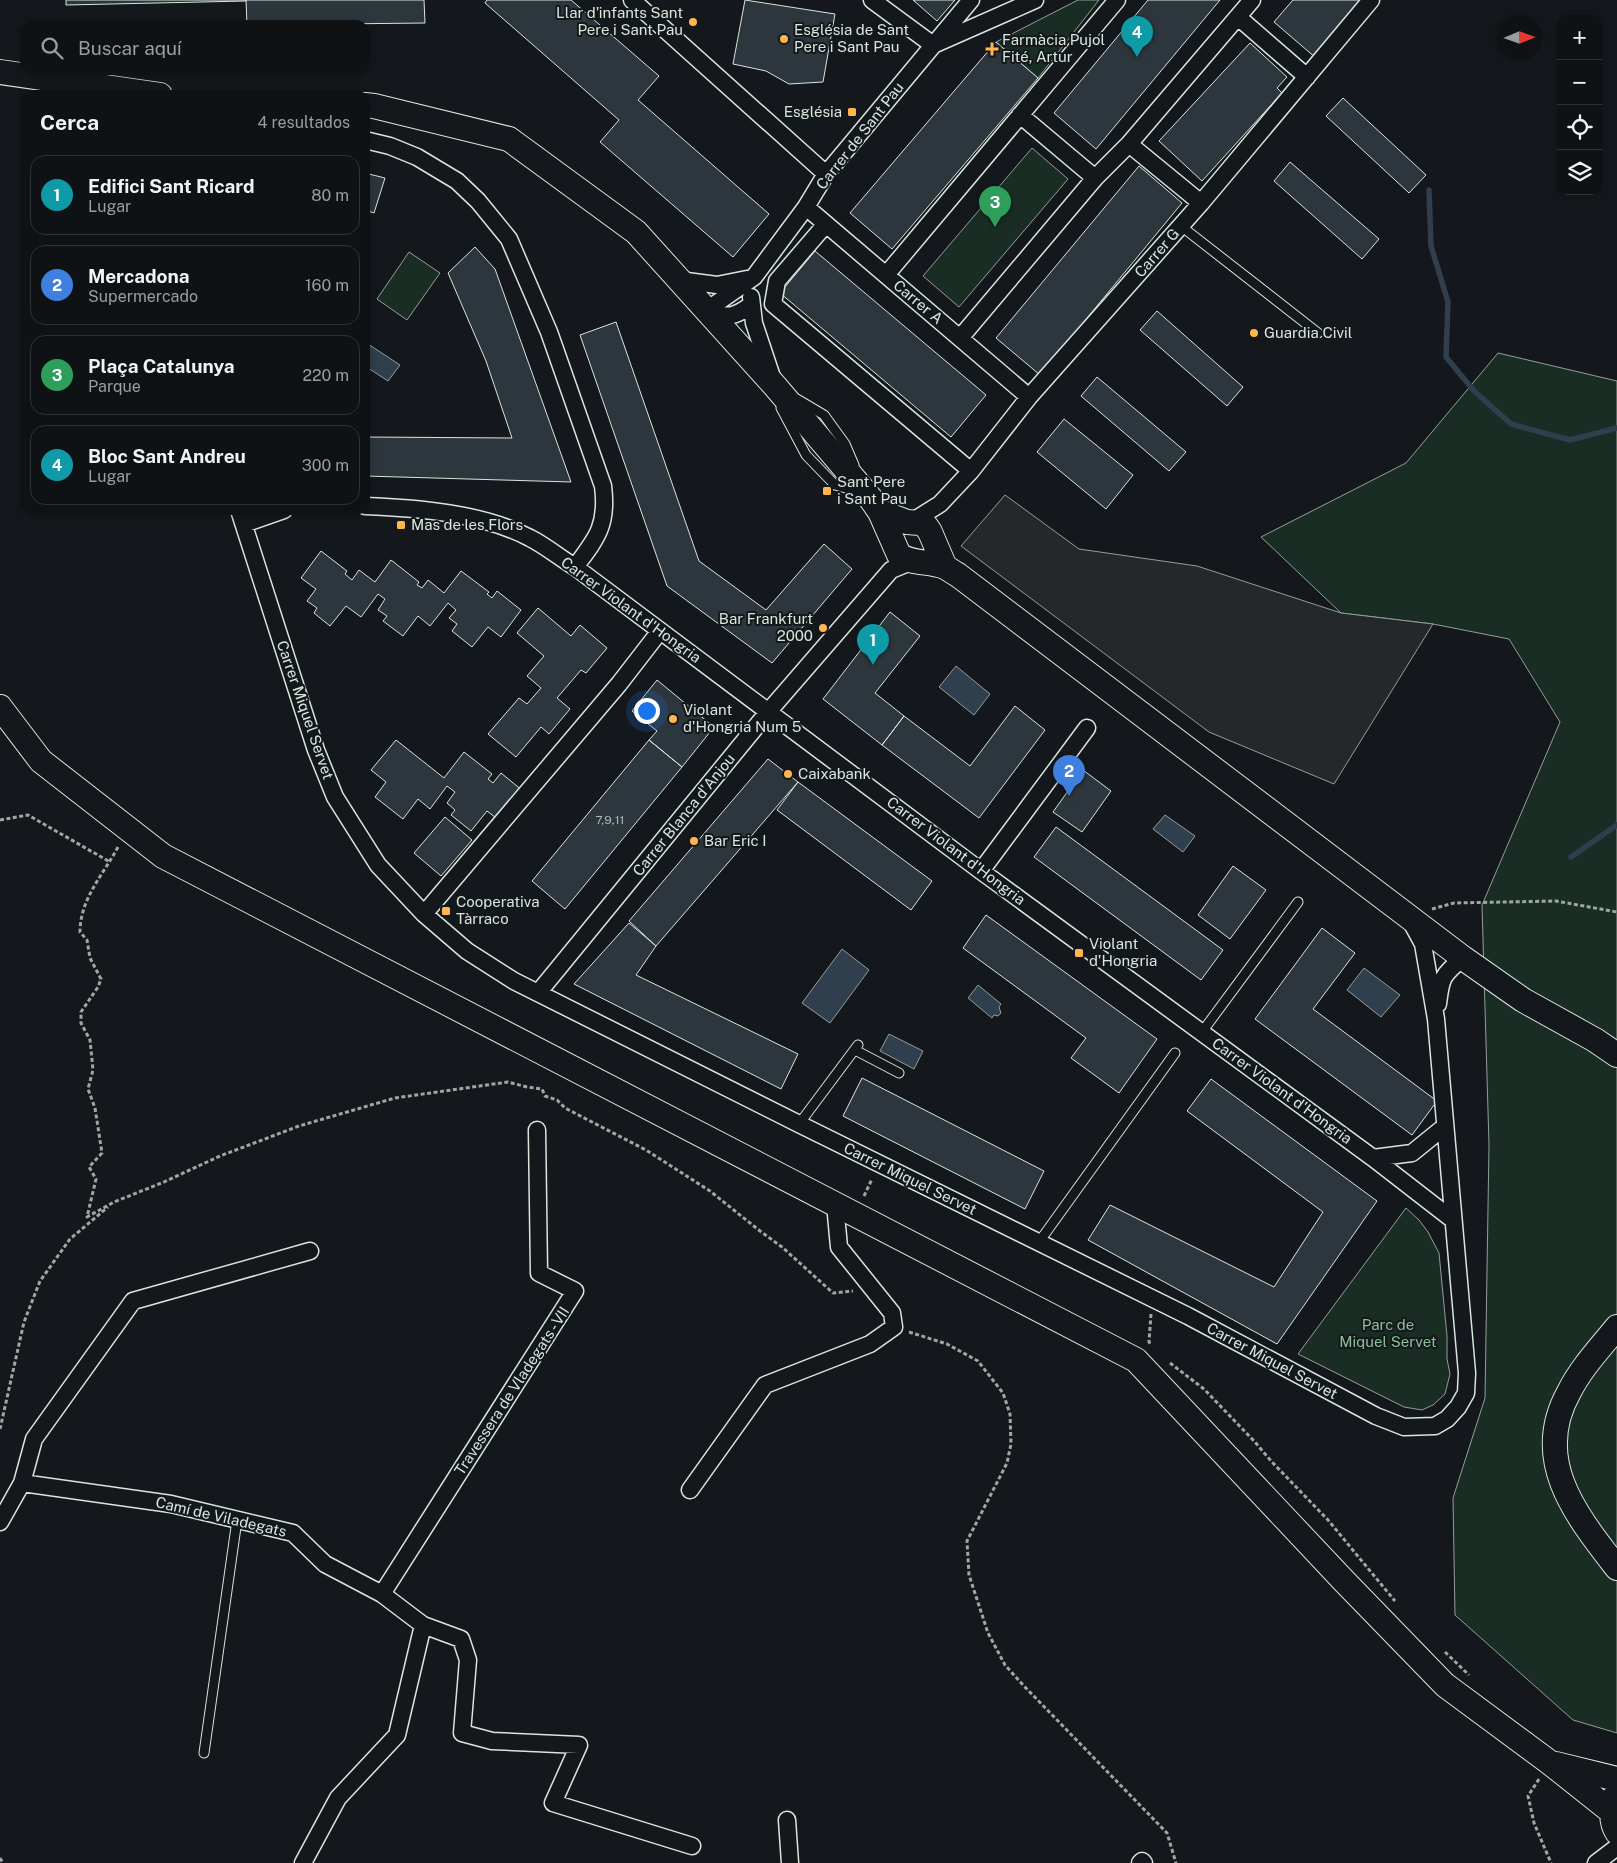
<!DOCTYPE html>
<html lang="es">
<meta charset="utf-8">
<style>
body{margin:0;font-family:"Public Sans",sans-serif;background:#181b1e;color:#f1f3f6}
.controls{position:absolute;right:15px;top:15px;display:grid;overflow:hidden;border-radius:10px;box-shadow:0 2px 8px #0003}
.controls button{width:45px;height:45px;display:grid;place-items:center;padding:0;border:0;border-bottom:1px solid #2f3234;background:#0f1215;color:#f1f3f6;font:25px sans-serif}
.compass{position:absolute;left:1497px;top:15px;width:45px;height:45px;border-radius:50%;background:#0f1215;box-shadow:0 2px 8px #0003;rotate:88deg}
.you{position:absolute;left:646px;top:710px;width:18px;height:18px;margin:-12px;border:4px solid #fff;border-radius:50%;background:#1a73e8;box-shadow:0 0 0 8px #1a73e833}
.badge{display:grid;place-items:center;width:32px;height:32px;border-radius:50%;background:#0f766e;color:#fff;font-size:16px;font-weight:700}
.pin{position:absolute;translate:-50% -41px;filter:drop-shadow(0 1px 2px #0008)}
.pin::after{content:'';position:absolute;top:26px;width:18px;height:15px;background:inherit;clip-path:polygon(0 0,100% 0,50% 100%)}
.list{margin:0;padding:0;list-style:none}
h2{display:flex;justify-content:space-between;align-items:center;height:65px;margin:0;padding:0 20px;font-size:21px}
h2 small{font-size:16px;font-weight:400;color:#9b9ea0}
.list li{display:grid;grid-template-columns:32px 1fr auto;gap:15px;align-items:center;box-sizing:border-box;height:80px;margin:0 10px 10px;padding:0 10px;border:1px solid #2f3234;border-radius:15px}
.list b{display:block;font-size:19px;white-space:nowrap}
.list p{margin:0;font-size:16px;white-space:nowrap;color:#9b9ea0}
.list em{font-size:16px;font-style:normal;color:#9b9ea0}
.icon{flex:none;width:28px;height:28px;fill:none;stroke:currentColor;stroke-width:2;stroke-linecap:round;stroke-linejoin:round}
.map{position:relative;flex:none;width:1617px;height:1863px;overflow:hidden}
.search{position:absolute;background:#0f1215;box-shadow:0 2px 8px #0003;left:20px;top:20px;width:350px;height:55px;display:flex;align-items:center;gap:12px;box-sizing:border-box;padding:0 18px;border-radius:15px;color:#9b9ea0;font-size:19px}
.panel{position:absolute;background:#0f1215;box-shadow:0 2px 8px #0003;left:20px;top:90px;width:350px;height:425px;border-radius:15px}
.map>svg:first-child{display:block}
.green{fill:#1a2d24;stroke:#939e99}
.parking{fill:#24282b;stroke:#939e99}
.water{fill:#2f3f4d;stroke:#939e99}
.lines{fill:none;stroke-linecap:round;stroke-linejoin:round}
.stream{stroke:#2f3f4d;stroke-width:5.5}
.building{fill:#2c363c;stroke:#d8e6dc}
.lane-casing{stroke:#d8e6dc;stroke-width:11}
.street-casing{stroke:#d8e6dc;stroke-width:19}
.secondary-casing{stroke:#d8e6dc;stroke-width:26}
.path{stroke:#9da8a2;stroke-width:3;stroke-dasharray:4 2.5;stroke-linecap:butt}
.lane{stroke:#14181c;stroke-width:9}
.street{stroke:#14181c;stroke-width:16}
.secondary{stroke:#14181c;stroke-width:24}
.poi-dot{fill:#ffb74d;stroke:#14181c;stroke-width:2}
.labels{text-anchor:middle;stroke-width:4;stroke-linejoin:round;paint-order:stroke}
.number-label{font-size:12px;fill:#adbab4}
.poi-label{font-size:15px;fill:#d8e6dc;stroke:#14181c;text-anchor:start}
.street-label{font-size:15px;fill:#d8e6dc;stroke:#14181c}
.park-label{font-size:15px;fill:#8ac095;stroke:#14181c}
</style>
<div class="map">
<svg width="1617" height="1863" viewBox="0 0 1617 1863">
<rect width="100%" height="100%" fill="#14181c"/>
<path class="green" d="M1078,0H1099L1038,78L996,42Z
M1032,148L1068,179L959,307L923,276Z
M409,252L440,273L407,320L377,299Z
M1498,353L1617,381V1733L1573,1720L1455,1615L1453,1498L1485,1398L1489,1145L1482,905L1560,722L1509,639L1433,624L1341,613L1261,537L1406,463Z
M1406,1208L1419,1220L1428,1232L1439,1253L1447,1336V1359L1450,1374L1445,1394L1433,1405L1422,1410L1404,1407L1298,1354Z"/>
<path class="parking" d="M1005,495L1079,549L1197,566L1341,613L1433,624L1334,784L1209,732L961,546Z"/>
<path class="water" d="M365,342L400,365L388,381L365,366Z
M956,666L990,694L974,715L939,687Z
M1165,815L1195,836L1183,852L1153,829Z
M842,949L869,970L830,1023L802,1003Z
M1364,968L1400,995L1381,1017L1347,990Z
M978,985L1001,1004L999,1007L1001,1013L998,1016L994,1015L992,1018L968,998Z
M889,1034L923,1051L914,1069L880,1051Z"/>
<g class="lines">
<path class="stream" d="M1429,190L1431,246L1448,302L1446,357L1474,391L1511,424L1570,440L1617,428
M1571,857L1617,825"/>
</g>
<path class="building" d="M66,0H246V1L66,5Z
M246,0H424L425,23L247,25Z
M487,0H571L659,76L638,100L769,214L733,257L600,142L619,120L485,3Z
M745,0L835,14L823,82L789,84L766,71L733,64Z
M913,0H955L937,21Z
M1148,0H1220L1096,149L1054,113Z
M1293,0H1364L1316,58L1274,22Z
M996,42L1038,78L892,249L850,213Z
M1250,43L1287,77L1277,88L1282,93L1202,181L1159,141Z
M1343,98L1426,175L1409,193L1326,116Z
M1290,162L1379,239L1362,259L1274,181Z
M1139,166L1182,203L1040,375L996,338Z
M365,173L385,178L374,213L365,210Z
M475,247L495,269L571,482L365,476V437L512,438L486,361L448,273Z
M815,251L986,395L951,437L780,293Z
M1157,311L1243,387L1227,406L1140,330Z
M616,322L699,561L766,610L824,544L852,569L772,663L667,586L580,335Z
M1097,377L1186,452L1169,471L1081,396Z
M1064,419L1133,475L1106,509L1037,452Z
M321,551L347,571L345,574L352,580L359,570L375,582L391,560L419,582L417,585L422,588L428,580L444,593L461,571L489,592L487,594L492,598L497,591L521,610L501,637L488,627L472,647L452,631L457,624L449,618L456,610L448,603L430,626L418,616L403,636L383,621L387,616L378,610L385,599L378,594L361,617L346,606L330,626L314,613L317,608L307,601L316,589L301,578Z
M538,608L571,636L580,625L607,648L586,673L581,670L557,698L570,709L549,734L541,727L516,757L488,734L519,698L527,704L541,688L527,676L544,656L517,633Z
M890,612L920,636L875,693L904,716L882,745L823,699Z
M657,680L714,727L682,767L649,740L657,731L632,711Z
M1015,706L1045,730L979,818L882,745L904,716L970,766Z
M396,740L444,778L464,752L492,774L488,779L493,783L501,773L523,791L500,821L487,811L471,831L451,815L455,810L447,803L455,792L447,786L430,809L418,799L403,819L375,797L386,782L371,770Z
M649,740L682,767L565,909L532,881Z
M768,759L798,782L656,946L629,921Z
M1083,770L1111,791L1082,832L1053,812Z
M798,782L932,881L911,910L777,810Z
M445,817L472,840L441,876L414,853Z
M1056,827L1223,950L1201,980L1034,857Z
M1233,866L1266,890L1230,939L1198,915Z
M986,915L1157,1039L1119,1093L1071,1058L1086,1038L963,948Z
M629,923L656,946L636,975L798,1054L781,1089L574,984Z
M1322,928L1355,953L1313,1009L1437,1101L1412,1135L1255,1019Z
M862,1078L1044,1171L1025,1209L843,1116Z
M1211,1079L1377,1201L1277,1344L1088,1240L1110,1205L1274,1287L1323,1212L1187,1111Z"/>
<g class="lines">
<g class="lane-casing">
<path id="lane" d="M1181,226L1318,333
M797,399L824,415L845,444L854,465
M781,408L806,455L835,485L856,491
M1202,1032L1298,902
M855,1050L899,1073
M799,1124L858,1045
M1039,1242L1175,1053
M204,1753L237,1520"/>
</g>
<g class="street-casing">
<path id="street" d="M632,0L826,174
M872,0L933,45L1035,0
M1238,17L1307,77
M39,78L59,95
M1020,115L1095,178
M365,140L390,146L417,157L457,181L478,201L509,239L549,332L603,486C608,525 597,538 575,567
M1129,144L1201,203
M806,207L1029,397
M826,224L777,281L773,304L971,471
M886,275L1117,0
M679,280L717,285L747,279
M751,297L754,323L772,377
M751,305C733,318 729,317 709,313L714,305L754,277L806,207L826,174L971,0
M960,338L1095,178L1129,144L1252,0
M365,506C417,508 483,513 530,538C546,546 560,558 575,567L981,871L1373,1158L1453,1220
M239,510L316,750L335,797L378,865L424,914L467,951L514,981L799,1124L1188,1316L1376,1416L1404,1427L1435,1426L1447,1419L1458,1407L1466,1393L1467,1373L1436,1019L1423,944L1411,922
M913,521L940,504L971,471L1029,397L1201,203L1371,0
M244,524L284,510
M981,871L1087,728
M424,914L619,684L660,631
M538,993L768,712L891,570L913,561
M1438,1004C1441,978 1442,975 1463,958
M1373,1158L1412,1153L1444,1127
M22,1483L171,1504L293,1533L325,1564L382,1594L423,1625L461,1639L468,1660L462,1733L492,1741L579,1745L553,1803L692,1846
M690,1490L765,1385L870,1344L894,1327L892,1313L839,1247L835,1204
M0,1522L22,1483L34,1439L133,1301L310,1251
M382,1594L575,1291L539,1273L537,1130
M787,1820L790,1863
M303,1863L338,1798L397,1735L423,1625
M1140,1863L1142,1861L1144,1863
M1596,1863L1617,1847"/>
</g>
<g class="secondary-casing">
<path id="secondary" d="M0,72L160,95
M365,105L374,106L509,139L636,232L775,386L871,499L880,512L899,555C912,564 930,561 945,567C949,569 954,573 958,575L1463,958L1523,1000L1595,1040L1617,1055
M880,512L907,522L920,523L926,526L930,532L945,567
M0,707L41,761L163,856L1136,1360L1344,1581L1445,1685L1549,1762L1612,1812
M1617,1327C1600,1348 1581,1368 1569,1392C1531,1460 1576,1515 1617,1568
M1556,1764L1617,1779
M1615,1796C1612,1809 1610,1821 1617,1832"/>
</g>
<path class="path" d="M0,820L28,815L110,862
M118,847C103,875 80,899 80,932L87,940L90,958L101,979L98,987L81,1012V1023L90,1040L93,1070L88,1089L95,1108L102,1153L89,1167L96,1179L87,1217L114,1202L164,1182L220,1156L299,1126L395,1098L508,1082L527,1087L542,1089L545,1096L557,1100L565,1108L646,1150L710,1191L760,1231L782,1247L833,1293L853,1291
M1432,909L1454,903L1556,901L1617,912
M864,1196L872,1179
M1151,1314L1149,1342L1151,1345
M909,1332L947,1344L978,1361L1003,1393L1010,1414L1011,1444L1007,1463L967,1541L969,1575L988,1633L1005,1665L1023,1685L1167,1833L1176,1863
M1170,1363L1204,1389L1254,1441L1272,1462L1328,1520L1395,1601
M0,1429L24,1322L40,1281L70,1239L108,1207
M1445,1652L1469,1675
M1539,1779L1528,1796L1534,1823L1551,1863
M0,1858L3,1863"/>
<use href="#lane" class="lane"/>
<use href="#street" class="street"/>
<use href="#secondary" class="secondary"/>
</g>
<g class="poi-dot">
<circle cx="693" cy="22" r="5"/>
<circle cx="784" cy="39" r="5"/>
<path d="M989.5 41.5h5v5h5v5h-5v5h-5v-5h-5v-5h5z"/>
<rect x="847" y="107" width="10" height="10" rx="2.5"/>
<circle cx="1254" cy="333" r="5"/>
<rect x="822" y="486" width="10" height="10" rx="2.5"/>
<rect x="396" y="520" width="10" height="10" rx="2.5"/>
<circle cx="823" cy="628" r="5"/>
<circle cx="673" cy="719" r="5"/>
<circle cx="788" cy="774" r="5"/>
<circle cx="694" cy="841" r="5"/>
<rect x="441" y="906" width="10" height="10" rx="2.5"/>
<rect x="1074" y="948" width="10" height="10" rx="2.5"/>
</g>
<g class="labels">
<g class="number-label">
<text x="610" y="824">7,9,11</text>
</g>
<g class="poi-label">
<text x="683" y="18" text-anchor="end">Llar d'infants Sant<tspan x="683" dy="17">Pere i Sant Pau</tspan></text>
<text x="794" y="35">Església de Sant<tspan x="794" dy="17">Pere i Sant Pau</tspan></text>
<text x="1002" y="45">Farmàcia Pujol<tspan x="1002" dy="17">Fité, Artur</tspan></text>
<text x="842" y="117" text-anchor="end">Església</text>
<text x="1264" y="338">Guardia Civil</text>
<text x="837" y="487">Sant Pere<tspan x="837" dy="17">i Sant Pau</tspan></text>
<text x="411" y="530">Mas de les Flors</text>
<text x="813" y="624" text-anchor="end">Bar Frankfurt<tspan x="813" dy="17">2000</tspan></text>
<text x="683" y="715">Violant<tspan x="683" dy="17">d'Hongria Num 5</tspan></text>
<text x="798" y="779">Caixabank</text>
<text x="704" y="846">Bar Eric I</text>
<text x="456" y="907">Cooperativa<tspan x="456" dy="17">Tàrraco</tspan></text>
<text x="1089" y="949">Violant<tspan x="1089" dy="17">d'Hongria</tspan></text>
</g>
<g class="street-label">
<text transform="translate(860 136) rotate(-52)" y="5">Carrer de Sant Pau</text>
<text transform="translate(1157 253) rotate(-49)" y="5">Carrer G</text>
<text transform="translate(918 302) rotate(40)" y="5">Carrer A</text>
<text transform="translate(631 610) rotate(36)" y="5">Carrer Violant d'Hongria</text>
<text transform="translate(305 710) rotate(71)" y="5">Carrer Miquel Servet</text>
<text transform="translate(684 815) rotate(-51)" y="5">Carrer Blanca d'Anjou</text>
<text transform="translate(956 851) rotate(37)" y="5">Carrer Violant d'Hongria</text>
<text transform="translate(1282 1091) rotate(36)" y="5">Carrer Violant d'Hongria</text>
<text transform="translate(910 1179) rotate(26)" y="5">Carrer Miquel Servet</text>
<text transform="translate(1272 1361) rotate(28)" y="5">Carrer Miquel Servet</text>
<text transform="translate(512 1391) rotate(-57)" y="5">Travessera de Vladegats - VII</text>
<text transform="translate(221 1517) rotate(13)" y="5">Camí de Viladegats</text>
</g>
<g class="park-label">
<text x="1388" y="1330">Parc de<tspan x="1388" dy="17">Miquel Servet</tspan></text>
</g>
</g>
</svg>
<div class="controls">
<button>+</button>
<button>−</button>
<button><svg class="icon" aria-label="locate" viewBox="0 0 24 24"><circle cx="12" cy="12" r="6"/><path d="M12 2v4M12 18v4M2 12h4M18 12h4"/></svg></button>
<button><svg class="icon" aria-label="layers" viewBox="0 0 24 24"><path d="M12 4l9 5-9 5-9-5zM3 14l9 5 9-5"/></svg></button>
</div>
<svg class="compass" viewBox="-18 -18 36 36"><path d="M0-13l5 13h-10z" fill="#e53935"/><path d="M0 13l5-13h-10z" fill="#9b9ea0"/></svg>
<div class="you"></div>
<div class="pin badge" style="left:873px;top:665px;background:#0f9aa8">1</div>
<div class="pin badge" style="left:1069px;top:796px;background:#3f7fe0">2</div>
<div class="pin badge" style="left:995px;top:227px;background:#2e9e5b">3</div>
<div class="pin badge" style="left:1137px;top:57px;background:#0f9aa8">4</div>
<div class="search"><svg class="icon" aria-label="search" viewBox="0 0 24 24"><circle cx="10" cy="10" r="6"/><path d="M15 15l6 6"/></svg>Buscar aquí</div>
<section class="panel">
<h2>Cerca<small>4 resultados</small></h2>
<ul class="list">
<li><span class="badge" style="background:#0f9aa8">1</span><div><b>Edifici Sant Ricard</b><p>Lugar</p></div><em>80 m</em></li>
<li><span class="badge" style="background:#3f7fe0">2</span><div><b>Mercadona</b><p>Supermercado</p></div><em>160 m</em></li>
<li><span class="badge" style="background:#2e9e5b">3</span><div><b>Plaça Catalunya</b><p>Parque</p></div><em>220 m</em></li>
<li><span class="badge" style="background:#0f9aa8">4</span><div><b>Bloc Sant Andreu</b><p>Lugar</p></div><em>300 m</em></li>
</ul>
</section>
</div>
